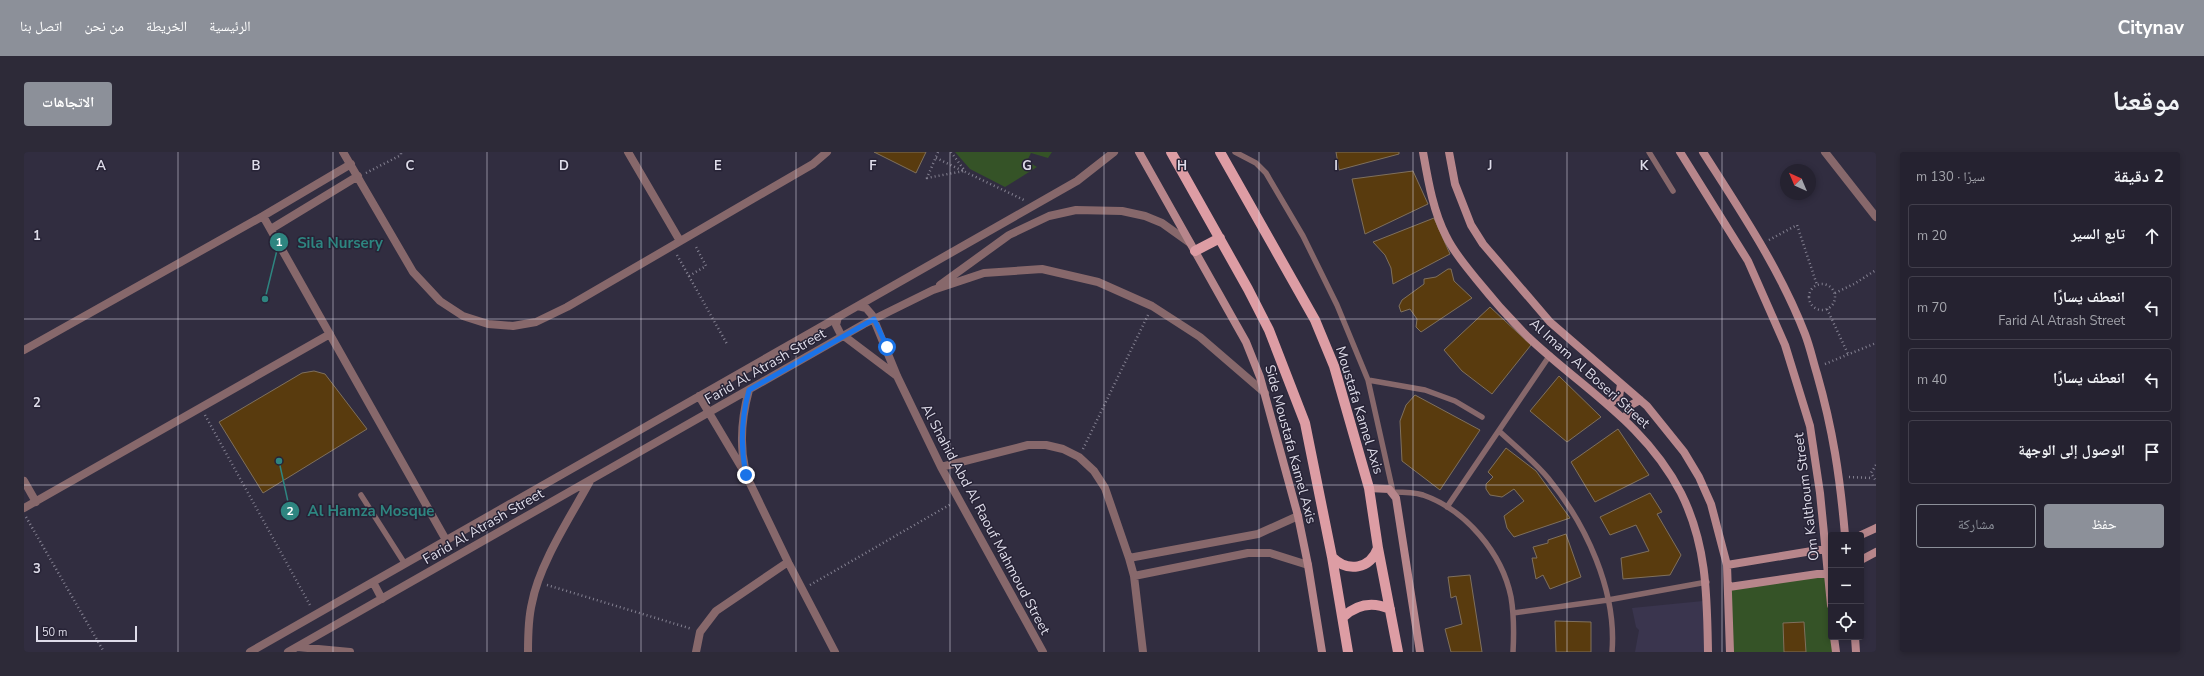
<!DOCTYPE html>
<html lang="ar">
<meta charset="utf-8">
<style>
body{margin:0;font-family:"Nunito Sans","Noto Naskh Arabic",sans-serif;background:#2d2a38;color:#f1f3f6;direction:rtl}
.controls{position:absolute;right:12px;bottom:12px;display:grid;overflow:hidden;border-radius:4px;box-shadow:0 2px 6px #0003}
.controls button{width:36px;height:36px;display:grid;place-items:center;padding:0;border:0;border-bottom:1px solid #423f4c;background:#252230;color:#f1f3f6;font:20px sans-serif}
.compass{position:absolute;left:1756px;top:12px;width:36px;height:36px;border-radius:50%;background:#252230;box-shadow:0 2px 6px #0003;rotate:316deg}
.scale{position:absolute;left:12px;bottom:10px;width:101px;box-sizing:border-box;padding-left:4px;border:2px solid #dedce9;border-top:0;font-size:11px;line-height:14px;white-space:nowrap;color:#dedce9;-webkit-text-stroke:3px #272336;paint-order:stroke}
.stop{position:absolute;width:12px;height:12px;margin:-9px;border:3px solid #1a73e8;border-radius:50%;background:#fff}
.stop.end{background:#1a73e8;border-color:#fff;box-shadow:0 1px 4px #0008}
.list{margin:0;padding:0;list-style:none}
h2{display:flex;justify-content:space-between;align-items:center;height:52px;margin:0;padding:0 16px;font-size:17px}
h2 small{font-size:13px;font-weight:400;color:#a3a4ab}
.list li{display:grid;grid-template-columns:26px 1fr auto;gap:12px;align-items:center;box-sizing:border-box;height:64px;margin:0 8px 8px;padding:0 8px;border:1px solid #423f4c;border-radius:4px}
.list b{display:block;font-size:15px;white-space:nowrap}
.list p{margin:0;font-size:13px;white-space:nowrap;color:#a3a4ab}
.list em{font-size:13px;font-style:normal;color:#a3a4ab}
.actions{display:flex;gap:8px;padding:12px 16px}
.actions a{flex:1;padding:9px 0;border:1px solid #8c9099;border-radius:4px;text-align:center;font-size:14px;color:#8c9099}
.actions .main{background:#8c9099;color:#fff}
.icon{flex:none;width:22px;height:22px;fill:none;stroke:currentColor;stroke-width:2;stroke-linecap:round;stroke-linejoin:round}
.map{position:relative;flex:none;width:1852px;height:500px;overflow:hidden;direction:ltr;border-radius:4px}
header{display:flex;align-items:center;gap:24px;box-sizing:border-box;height:56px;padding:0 20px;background:#8c9099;color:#fff}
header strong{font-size:19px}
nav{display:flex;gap:22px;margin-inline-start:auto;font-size:14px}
.intro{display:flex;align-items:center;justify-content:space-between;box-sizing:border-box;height:96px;padding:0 24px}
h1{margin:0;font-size:28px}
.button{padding:10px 18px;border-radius:4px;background:#8c9099;color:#fff;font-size:14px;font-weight:700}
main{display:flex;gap:24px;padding:0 24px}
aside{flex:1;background:#252230;border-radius:4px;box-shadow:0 2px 6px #0003}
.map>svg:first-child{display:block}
.built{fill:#3a354e}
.green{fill:#355327}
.building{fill:#593b0e;stroke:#7f705d}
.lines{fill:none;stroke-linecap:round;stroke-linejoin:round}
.path{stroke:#848191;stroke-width:2.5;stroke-dasharray:1 3;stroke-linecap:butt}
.lane{stroke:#87686b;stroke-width:5.5}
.street{stroke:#87686b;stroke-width:8}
.secondary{stroke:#b7868b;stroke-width:8}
.primary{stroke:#dd9da4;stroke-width:10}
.route{stroke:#1a73e8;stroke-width:5}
.grid{fill:none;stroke:#dedce9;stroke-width:1;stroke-opacity:0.55}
.labels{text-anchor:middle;stroke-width:3;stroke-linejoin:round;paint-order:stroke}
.street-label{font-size:14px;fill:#dedce9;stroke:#272336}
.grid-label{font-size:13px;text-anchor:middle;font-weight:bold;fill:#dedce9;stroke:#272336;stroke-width:3;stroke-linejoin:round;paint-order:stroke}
.leader{fill:none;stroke:#2e8580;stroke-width:1.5}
.callout-dot{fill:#2e8580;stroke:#272336;stroke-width:1.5}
.mark-label{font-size:12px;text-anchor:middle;font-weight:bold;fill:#fff}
.callout-label{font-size:15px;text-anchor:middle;font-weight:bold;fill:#2e8580;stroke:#272336;stroke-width:3;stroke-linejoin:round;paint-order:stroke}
</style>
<header>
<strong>Citynav</strong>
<nav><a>الرئيسية</a><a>الخريطة</a><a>من نحن</a><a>اتصل بنا</a></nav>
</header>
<div class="intro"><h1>موقعنا</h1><a class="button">الاتجاهات</a></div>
<main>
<aside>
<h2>2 دقيقة<small>سيرًا · 130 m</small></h2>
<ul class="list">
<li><svg class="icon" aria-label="ahead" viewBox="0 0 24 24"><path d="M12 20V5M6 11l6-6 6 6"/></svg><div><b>تابع السير</b></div><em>20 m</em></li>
<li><svg class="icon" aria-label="left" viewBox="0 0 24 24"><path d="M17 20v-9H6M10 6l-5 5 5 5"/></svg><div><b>انعطف يسارًا</b><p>Farid Al Atrash Street</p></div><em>70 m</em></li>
<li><svg class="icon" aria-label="left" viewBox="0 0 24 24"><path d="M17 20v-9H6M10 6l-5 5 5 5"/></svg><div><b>انعطف يسارًا</b></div><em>40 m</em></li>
<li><svg class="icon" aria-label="arrive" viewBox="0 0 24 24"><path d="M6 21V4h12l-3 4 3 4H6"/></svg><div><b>الوصول إلى الوجهة</b></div></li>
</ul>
<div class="actions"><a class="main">حفظ</a><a>مشاركة</a></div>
</aside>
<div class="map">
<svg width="1852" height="500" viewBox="0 0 1852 500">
<rect width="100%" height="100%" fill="#312d40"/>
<path class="built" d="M1679,449L1681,500H1611L1615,478L1612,475L1608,456Z"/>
<path class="green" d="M931,0H1028L1024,6L1007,1L1003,9L1013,15L981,35L946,17Z
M1804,422C1806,447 1804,475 1812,500H1706L1705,436Z"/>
<path class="building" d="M850,0H902L892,21Z
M1312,0H1375V2L1315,18Z
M1389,19L1404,52L1341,82L1328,27Z
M1410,66L1426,102L1369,132L1367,116L1361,103L1349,90Z
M1424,117H1427L1430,129L1448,146L1397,180L1392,175L1393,167L1386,157L1377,160L1375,154L1378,148L1400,132V127L1412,125Z
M1466,155L1507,193L1468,242L1438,219L1420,198Z
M290,219L301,222L343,277L239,341L195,270L278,221Z
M1535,224L1577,265L1543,290L1506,259Z
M1391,243L1456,278L1416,338L1378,309L1376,269L1382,253Z
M1594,277L1625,323L1571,350L1547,310Z
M1482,296L1512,319L1546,366L1490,385L1486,380L1483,376L1480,364L1500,349L1490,337L1478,345L1466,343L1462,337V332L1469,325L1464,320Z
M1626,341L1638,360L1633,362L1657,403L1646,423L1599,427L1597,406L1625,399L1612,373L1586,383L1576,365Z
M1542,382L1557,425L1526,437L1519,423L1512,427L1508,406H1513L1509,395L1524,391V388Z
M1446,423L1458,500H1427L1421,477L1438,472L1432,444L1427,446L1424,425Z
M1531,469L1567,470V500H1532Z
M1780,470L1782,500H1760L1759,471Z"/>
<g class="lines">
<path class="path" d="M914,0L903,26L940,19
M927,0L941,19
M912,6L1000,48
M342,21L377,3V0
M1745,88L1773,73L1793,133
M653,103L703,192
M665,124L682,114L671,93
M1785 145a13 13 0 1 1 26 0a13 13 0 1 1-26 0Z
M1811,141L1830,132L1852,118
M1803,157L1824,202
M1801,212L1852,191
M181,263L287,455
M1059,297L1124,163
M1852,313L1847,321L1852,329
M1825,325L1848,326
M2,365L80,500
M523,433L668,477
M786,433L927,352"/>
<path class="lane" d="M1211,0L1232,11L1242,21L1279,84L1313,153L1344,228L1369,340C1379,340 1389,340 1399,343C1442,358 1478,401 1487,445C1490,463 1490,482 1489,500
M1625,0L1649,39
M1344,228L1401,238L1431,249L1458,265
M1475,279C1491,294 1510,309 1524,326C1562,372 1593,439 1588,500
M337,343L381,412
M1423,355L1526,203
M1489,461L1584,448L1683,430"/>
<path class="street" d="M319,0L389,120L416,149L439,164L464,172L489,174L512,170L543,155L789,12L803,0
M604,0L656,89
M1801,0L1852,65
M239,64L422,388
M247,77L334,24
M916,133L985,83L1025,64L1052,58L1098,59L1121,64L1138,71L1166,91
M834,154L842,156L848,163L873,224L917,315L1019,500
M814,165L812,173L816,181L873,224
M0,198L239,64L327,12
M675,244L722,323L764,410L811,500
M917,315L1004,293H1022L1039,297L1055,305L1070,319L1081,336L1105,406L1110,424L1119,500
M721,316C715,289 718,264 725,238
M0,329L12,350
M0,356L306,182
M1105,406L1234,382L1274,364
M1110,424L1224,401H1246L1284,413
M349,430L358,447
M273,495L326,500
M226,500L1053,29L1090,0
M264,500L840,172L909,138L960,121L1018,117L1074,130L1128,154L1176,185L1241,241
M504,500C504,484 504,467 508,451C515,412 547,364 566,329
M672,500L676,480L692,459L764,410"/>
<path class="secondary" d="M1115,0L1222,190L1236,225L1274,364L1284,413L1298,500
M1399,0C1404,28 1409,59 1422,84C1430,101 1442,114 1453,128C1469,148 1486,167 1504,185C1559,237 1621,271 1657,341C1683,393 1683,444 1684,500
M1425,0L1431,32L1447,73L1459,92L1526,170L1623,254L1660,300L1675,325L1687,352L1703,413L1706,500
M1656,0L1724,109L1761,193L1786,274L1796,341L1807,453
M1679,0C1716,58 1756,117 1781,182C1786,195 1789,209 1793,222C1809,278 1816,325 1821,383
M1585,252L1595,245L1597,232
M1601,267L1607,253L1616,248
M1345,336L1365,337L1372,346L1396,500
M1837,383L1852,376
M1837,408L1852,400
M1703,413L1806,396
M1705,435L1807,420
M1810,485L1812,500
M1831,485L1832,500"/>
<path class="primary" d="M1147,0L1224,137L1245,178L1281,271L1308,405L1324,500
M1196,0L1291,168L1310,214L1345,336L1354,396L1374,500
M1171,99L1196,86
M1308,405C1324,421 1346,417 1354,396
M1319,465C1333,452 1348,449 1366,457"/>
</g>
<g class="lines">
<path class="route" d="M722,323C716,293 717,267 725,238L850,167L863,195"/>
</g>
<path class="grid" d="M154,0V500M309,0V500M463,0V500M617,0V500M772,0V500M926,0V500M1080,0V500M1235,0V500M1389,0V500M1543,0V500M1698,0V500M0,167H1852M0,333H1852"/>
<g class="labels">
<g class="street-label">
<text transform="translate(741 214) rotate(-30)" y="5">Farid Al Atrash Street</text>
<text transform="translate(1566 221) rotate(42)" y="5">Al Imam Al Boseri Street</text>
<text transform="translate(1336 258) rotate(73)" y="5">Moustafa Kamel Axis</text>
<text transform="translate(1267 292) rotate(75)" y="5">Side Moustafa Kamel Axis</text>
<text transform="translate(1782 345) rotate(-97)" y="5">Om Kalthoum Street</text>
<text transform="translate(962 367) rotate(62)" y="5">Al Shahid Abd Al Raouf Mahmoud Street</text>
<text transform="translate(459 374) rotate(-30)" y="5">Farid Al Atrash Street</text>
</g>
</g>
<g class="grid-label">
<text x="77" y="18">A</text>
<text x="232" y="18">B</text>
<text x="386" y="18">C</text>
<text x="540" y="18">D</text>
<text x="694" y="18">E</text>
<text x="849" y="18">F</text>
<text x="1003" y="18">G</text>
<text x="1158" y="18">H</text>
<text x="1312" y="18">I</text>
<text x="1466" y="18">J</text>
<text x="1620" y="18">K</text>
<text x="13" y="88">1</text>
<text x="13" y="255">2</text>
<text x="13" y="421">3</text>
</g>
<path class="leader" d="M241 147L255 90M255 309L266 359"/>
<g class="callout-dot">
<circle cx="241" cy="147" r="4"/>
<circle cx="255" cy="309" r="4"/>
<circle cx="255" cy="90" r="10"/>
<circle cx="266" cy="359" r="10"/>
</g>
<g class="mark-label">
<text x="255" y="94">1</text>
<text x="266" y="363">2</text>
</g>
<g class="callout-label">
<text x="316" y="96">Sila Nursery</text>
<text x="347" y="364">Al Hamza Mosque</text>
</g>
</svg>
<div class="controls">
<button>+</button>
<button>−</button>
<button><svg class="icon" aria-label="locate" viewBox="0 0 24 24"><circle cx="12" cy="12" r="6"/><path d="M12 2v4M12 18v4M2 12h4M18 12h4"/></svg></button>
</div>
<svg class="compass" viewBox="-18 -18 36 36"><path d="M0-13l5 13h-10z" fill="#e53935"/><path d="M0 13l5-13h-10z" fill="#a3a4ab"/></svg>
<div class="scale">50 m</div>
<div class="stop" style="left:863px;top:195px"></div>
<div class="stop end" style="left:722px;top:323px"></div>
</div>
</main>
